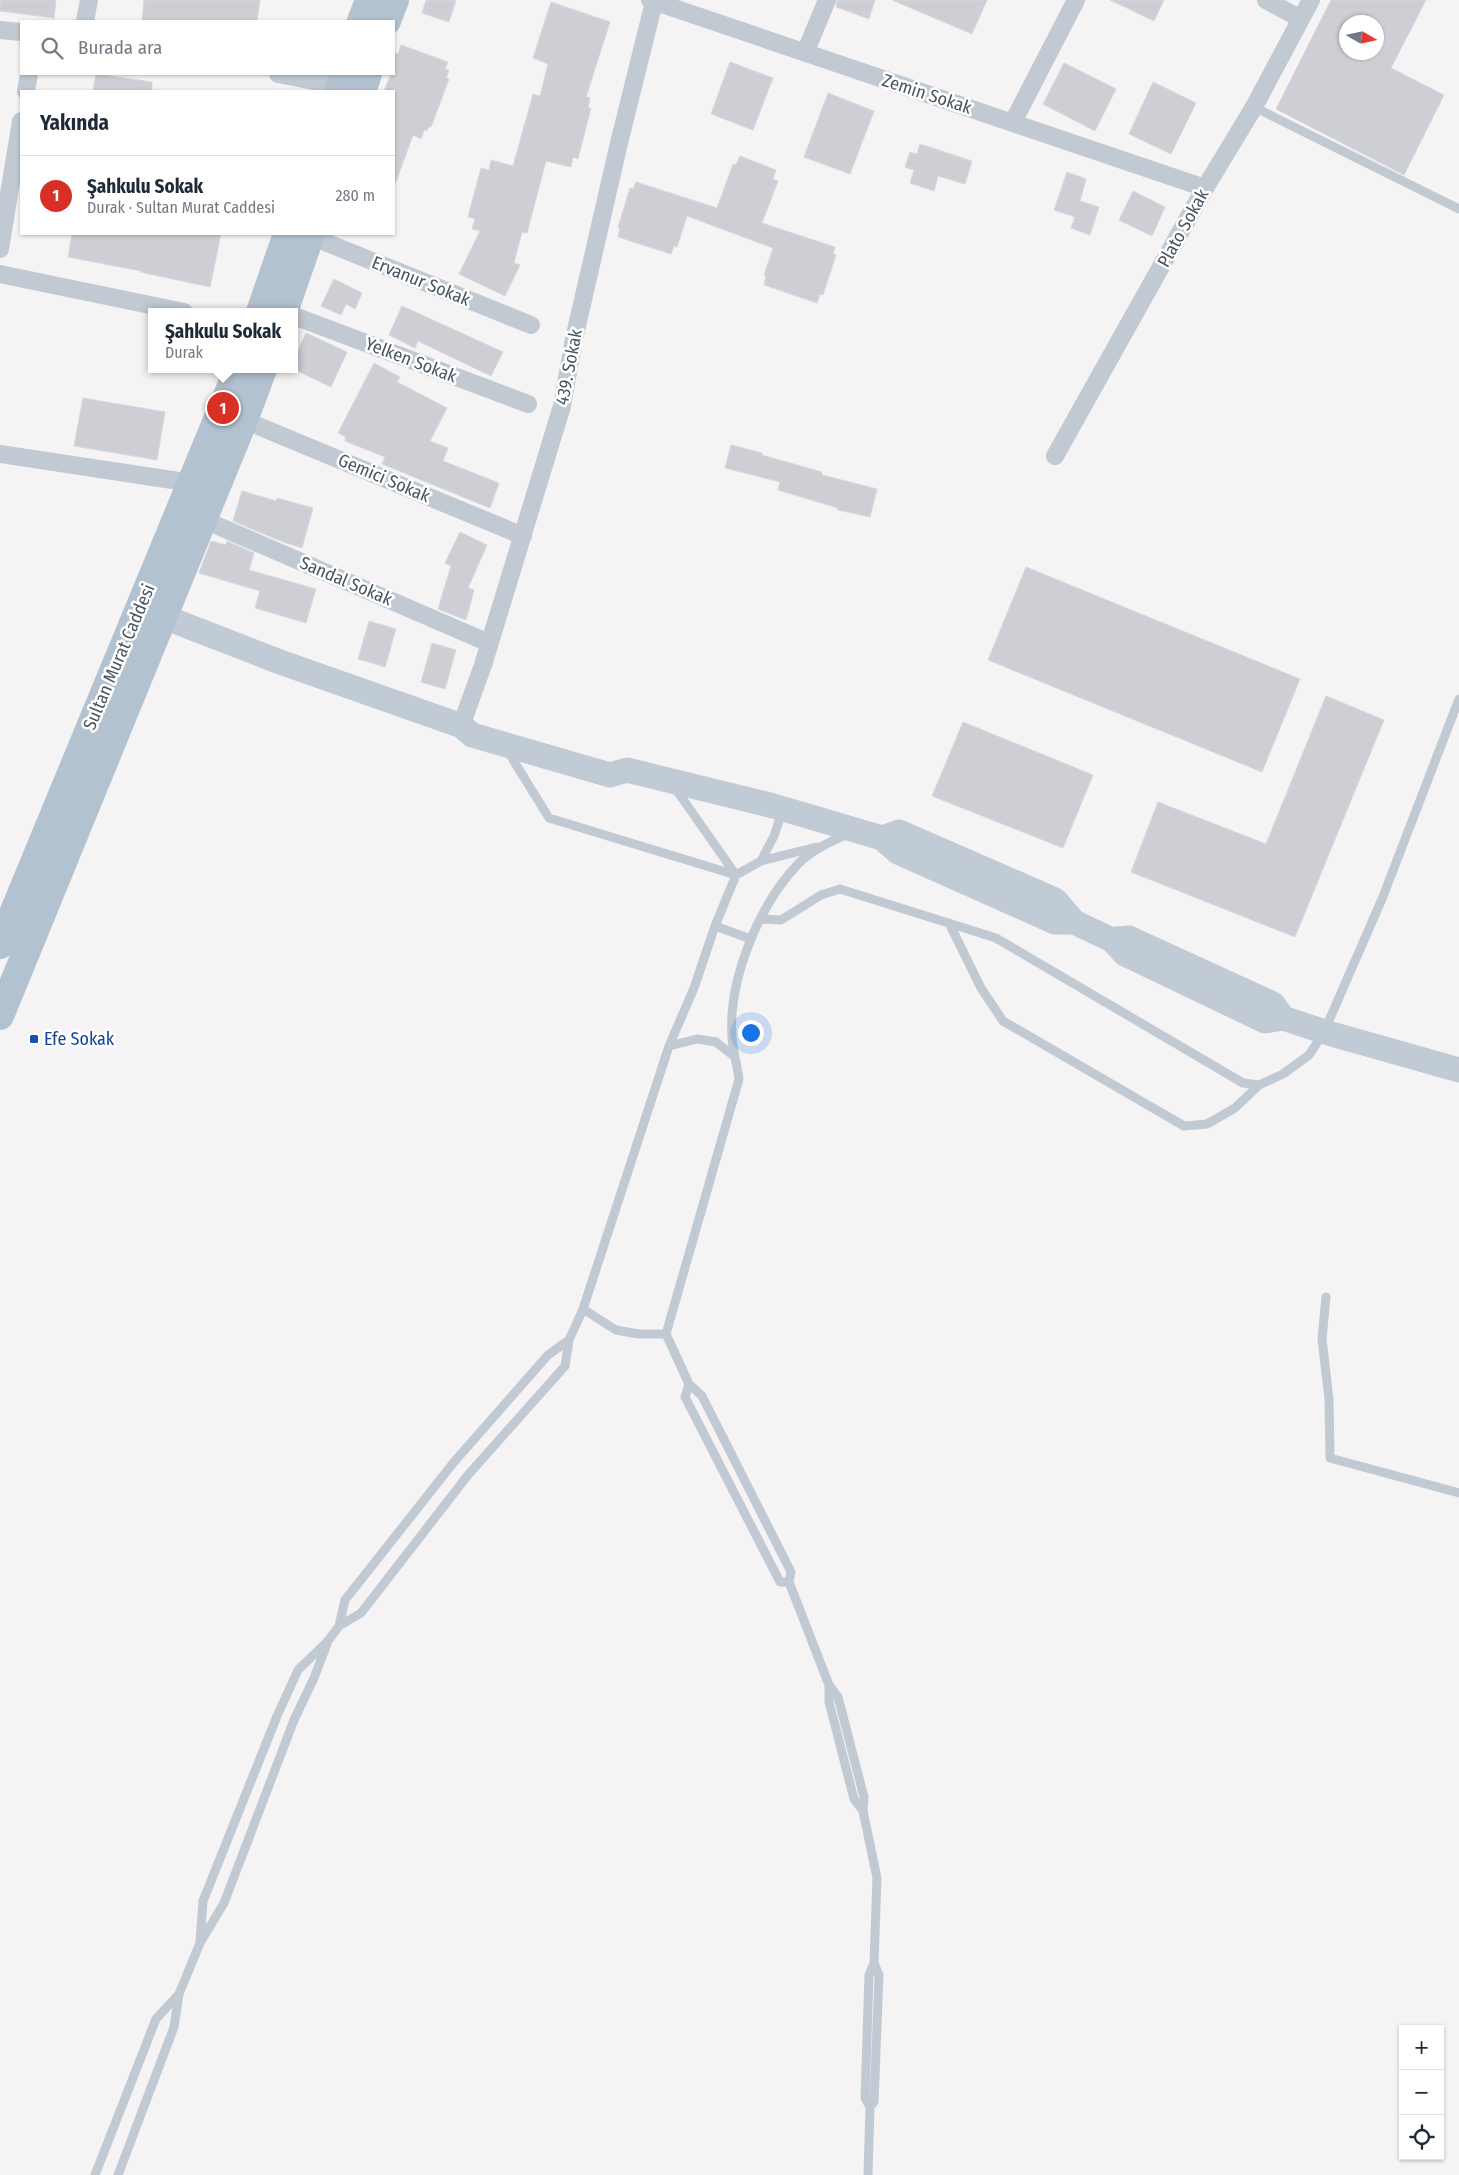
<!DOCTYPE html>
<html lang="tr">
<meta charset="utf-8">
<style>
body{margin:0;font-family:"Fira Sans Condensed",sans-serif;background:#f2f2f3;color:#1f2937}
.controls{position:absolute;right:15px;bottom:15px;display:grid;overflow:hidden;border-radius:0px;box-shadow:0 1px 4px #0004}
.controls button{width:45px;height:45px;display:grid;place-items:center;padding:0;border:0;border-bottom:1px solid #e0e1e3;background:#fff;color:#1f2937;font:25px sans-serif}
.compass{position:absolute;left:1339px;top:15px;width:45px;height:45px;border-radius:50%;background:#fff;box-shadow:0 1px 4px #0004;rotate:99deg}
.you{position:absolute;left:750px;top:1032px;width:18px;height:18px;margin:-12px;border:4px solid #fff;border-radius:50%;background:#1a73e8;box-shadow:0 0 0 8px #1a73e833}
.badge{display:grid;place-items:center;width:32px;height:32px;border-radius:50%;background:#d93025;color:#fff;font-size:16px;font-weight:700}
.pin{position:absolute;translate:-50% -50%;border:2px solid #fff;box-shadow:0 1px 5px #0006}
.popup{position:absolute;left:148px;top:308px;width:150px;height:65px;box-sizing:border-box;display:grid;place-content:center;border-radius:0px;background:#fff;filter:drop-shadow(0 1px 4px #0005);font-size:16px;white-space:nowrap;color:#747a83}
.popup b{font-size:19px;color:#1f2937}
.popup::after{content:'';position:absolute;left:50%;top:100%;margin-left:-10px;border:10px solid transparent;border-top-color:#fff}
.list{margin:0;padding:0;list-style:none}
h2{display:flex;justify-content:space-between;align-items:center;height:65px;margin:0;padding:0 20px;font-size:21px}
h2 small{font-size:16px;font-weight:400;color:#747a83}
.list li{display:grid;grid-template-columns:32px 1fr auto;gap:15px;align-items:center;box-sizing:border-box;height:80px;padding:0 20px;border-top:1px solid #e0e1e3}
.list b{display:block;font-size:19px;white-space:nowrap}
.list p{margin:0;font-size:16px;white-space:nowrap;color:#747a83}
.list em{font-size:16px;font-style:normal;color:#747a83}
.icon{flex:none;width:28px;height:28px;fill:none;stroke:currentColor;stroke-width:2;stroke-linecap:round;stroke-linejoin:round}
.map{position:relative;flex:none;width:1459px;height:2175px;overflow:hidden}
.search{position:absolute;background:#fff;box-shadow:0 1px 4px #0004;left:20px;top:20px;width:375px;height:55px;display:flex;align-items:center;gap:12px;box-sizing:border-box;padding:0 18px;border-radius:0px;color:#747a83;font-size:19px}
.panel{position:absolute;background:#fff;box-shadow:0 1px 4px #0004;left:20px;top:90px;width:375px;height:145px;border-radius:0px}
.map>svg:first-child{display:block}
.building{fill:#cdcfd5;stroke:#d7d9de;fill-rule:evenodd}
.lines{fill:none;stroke-linecap:round;stroke-linejoin:round}
.service{stroke:#c1cad2;stroke-width:9}
.minor{stroke:#c1cad2;stroke-width:18}
.secondary{stroke:#c1cbd6;stroke-width:25}
.primary{stroke:#b3c2d1;stroke-width:28}
.transit-dot{fill:#1a4fb4;stroke:#fff;stroke-width:2}
.labels{text-anchor:middle;stroke-width:5;stroke-linejoin:round;paint-order:stroke}
.street-label{font-size:18px;fill:#4a5661;stroke:#fff}
.transit-label{font-size:18px;fill:#164399;stroke:#fff;text-anchor:start}
</style>
<div class="map">
<svg width="1459" height="2175" viewBox="0 0 1459 2175">
<rect width="100%" height="100%" fill="#f5f3f3"/>
<path class="building" d="M0,0H56L54,18L0,11Z
M144,0H260L257,21H142Z
M426,0H456L449,22L422,13Z
M837,0H875L869,19L836,7Z
M892,0H987L972,34Z
M1110,0H1164L1154,21Z
M1331,0H1426L1391,68L1444,95L1404,175L1276,109ZM1346,22H1376V52H1346Z
M551,2L610,22L586,97L590,98L588,108H591L578,159L573,157L571,167L546,161L527,233L522,232L514,263L520,265L505,296L459,274L480,231L472,229L475,219L468,217L481,168L489,170L491,160L513,166L533,94L540,96L548,64L533,58Z
M401,45L448,62L445,69L449,70L446,78L449,79L431,127L429,126L427,131L424,130L421,139L413,135L396,182H394V91H384L391,74H394V52L398,54Z
M730,62L773,78L753,130L711,114Z
M1064,63L1116,89L1095,131L1043,104Z
M96,74L152,82V91H93Z
M1153,82L1196,103L1171,154L1129,134Z
M828,93L874,111L850,174L804,157Z
M920,144L972,161L965,184L938,176L934,191L910,183L914,170L905,167L910,152L917,154Z
M740,156L776,170L773,179L778,181L762,223L835,247L833,254L836,255L823,295L820,294L817,303L764,285L766,276L764,275L773,248L687,216L677,247L674,246L671,254L618,237L620,228L618,227L630,188L633,189L636,182L717,208L733,164L736,165Z
M1067,172L1086,179L1080,201L1099,207L1090,235L1071,228L1075,217L1054,210Z
M1133,191L1165,207L1152,236L1119,220Z
M72,234H221L210,287L140,272L141,271L68,257Z
M334,279L362,293L355,309L346,304L341,315L321,306Z
M402,306L503,352L491,376L418,341L415,348L389,335Z
M306,333L347,352L331,387L293,369L294,360Z
M374,363L400,377L397,382L447,408L430,441L448,448L443,461L499,483L490,508L382,464L385,457L345,441L346,437L338,433Z
M83,398L165,412L157,460L74,446Z
M731,445L762,453V455L822,472V475L877,489L870,517L838,510V508L778,490L780,482L725,468Z
M242,491L276,501L277,498L313,508L302,548L283,542L233,521Z
M460,532L487,545L468,588L474,590L466,620L438,609L451,566L445,563Z
M211,541L226,545L227,541L254,553L249,570L316,589L306,623L255,608L260,591L199,573Z
M1026,567L1300,679L1262,772L988,660Z
M369,621L396,629L385,667L358,659Z
M432,643L456,650L445,689L421,682Z
M1326,696L1384,720L1295,937L1131,872L1158,802L1266,844Z
M963,722L1093,775L1063,848L932,796Z"/>
<g class="lines">
<path class="service" d="M1254,107L1459,209
M507,750L549,818L736,875L761,861L817,847
M675,788L736,875L715,926L751,939
M848,834C831,841 812,850 799,863C759,904 728,980 732,1037C733,1051 737,1065 739,1079L666,1334L689,1384L702,1396L791,1572L789,1582L829,1685L838,1697L864,1797L863,1811L877,1878L874,1963L879,1975L874,2102L870,2107
M761,861L774,836L783,809
M760,919L781,920L821,895L840,889L996,938L1243,1083L1259,1085L1283,1074L1309,1055L1324,1032L1382,899L1459,699
M949,923L981,988L1003,1021L1184,1126L1207,1124L1235,1108L1259,1085
M669,1046L694,988L715,926
M1326,1297L1322,1339L1329,1399L1330,1458L1459,1493
M583,1309L669,1046L697,1039L716,1042L735,1057
M689,1384L685,1397L780,1582H789
M339,1626L345,1600L454,1462L548,1355L569,1340
M829,1685V1702L854,1799L863,1811
M200,1943L203,1901L277,1716L298,1670L328,1641L339,1626L361,1613L468,1475L565,1366L569,1340L583,1309L616,1330L638,1334H666
M95,2175L156,2019L179,1994
M118,2175L174,2027L179,1994L200,1943L224,1903L294,1720L314,1678L327,1644
M868,2175L870,2107L865,2098L869,1975L874,1963"/>
<path class="minor" d="M650,0L1205,188
M1266,0L1301,19
M85,21L89,0
M0,30L21,32
M805,53L827,0
M278,74L339,86
M26,91L29,74
M1013,122L1076,0
M310,236L531,325
M0,249L21,121
M0,274L184,312
M294,316L528,404
M244,420L523,536
M0,454L192,483
M1055,456L1205,188L1254,107L1311,0
M202,519L489,643
M461,726L483,665L562,406L574,339L619,143L654,2"/>
<path class="secondary" d="M164,617L280,662L462,726L472,735L610,775L627,770L770,805L882,838L898,852L1055,922H1074
M882,838L899,832L1055,900L1074,922L1112,940L1125,954L1265,1021L1283,1018L1328,1033L1459,1070
M1117,939L1129,938L1273,1004L1283,1018"/>
<path class="primary" d="M361,21L369,0
M387,21L395,0
M338,91L344,74
M362,91L368,74
M260,312L287,234
M284,312L311,234
M0,945L238,369
M0,1016L244,420L263,369"/>
</g>
<rect class="transit-dot" x="29" y="1034" width="10" height="10" rx="2.5"/>
<g class="labels">
<g class="street-label">
<text transform="translate(927 94) rotate(18)" y="6">Zemin Sokak</text>
<text transform="translate(1183 228) rotate(-61)" y="6">Plato Sokak</text>
<text transform="translate(421 281) rotate(22)" y="6">Ervanur Sokak</text>
<text transform="translate(411 360) rotate(21)" y="6">Yelken Sokak</text>
<text transform="translate(569 367) rotate(-79)" y="6">439. Sokak</text>
<text transform="translate(384 478) rotate(23)" y="6">Gemici Sokak</text>
<text transform="translate(346 581) rotate(23)" y="6">Sandal Sokak</text>
<text transform="translate(119 657) rotate(-67)" y="6">Sultan Murat Caddesi</text>
</g>
<g class="transit-label">
<text x="44" y="1045">Efe Sokak</text>
</g>
</g>
</svg>
<div class="controls">
<button>+</button>
<button>−</button>
<button><svg class="icon" aria-label="locate" viewBox="0 0 24 24"><circle cx="12" cy="12" r="6"/><path d="M12 2v4M12 18v4M2 12h4M18 12h4"/></svg></button>
</div>
<svg class="compass" viewBox="-18 -18 36 36"><path d="M0-13l5 13h-10z" fill="#e53935"/><path d="M0 13l5-13h-10z" fill="#747a83"/></svg>
<div class="you"></div>
<div class="pin badge" style="left:223px;top:408px">1</div>
<div class="popup"><b>Şahkulu Sokak</b>Durak</div>
<div class="search"><svg class="icon" aria-label="search" viewBox="0 0 24 24"><circle cx="10" cy="10" r="6"/><path d="M15 15l6 6"/></svg>Burada ara</div>
<section class="panel">
<h2>Yakında<small></small></h2>
<ul class="list">
<li><span class="badge">1</span><div><b>Şahkulu Sokak</b><p>Durak · Sultan Murat Caddesi</p></div><em>280 m</em></li>
</ul>
</section>
</div>
